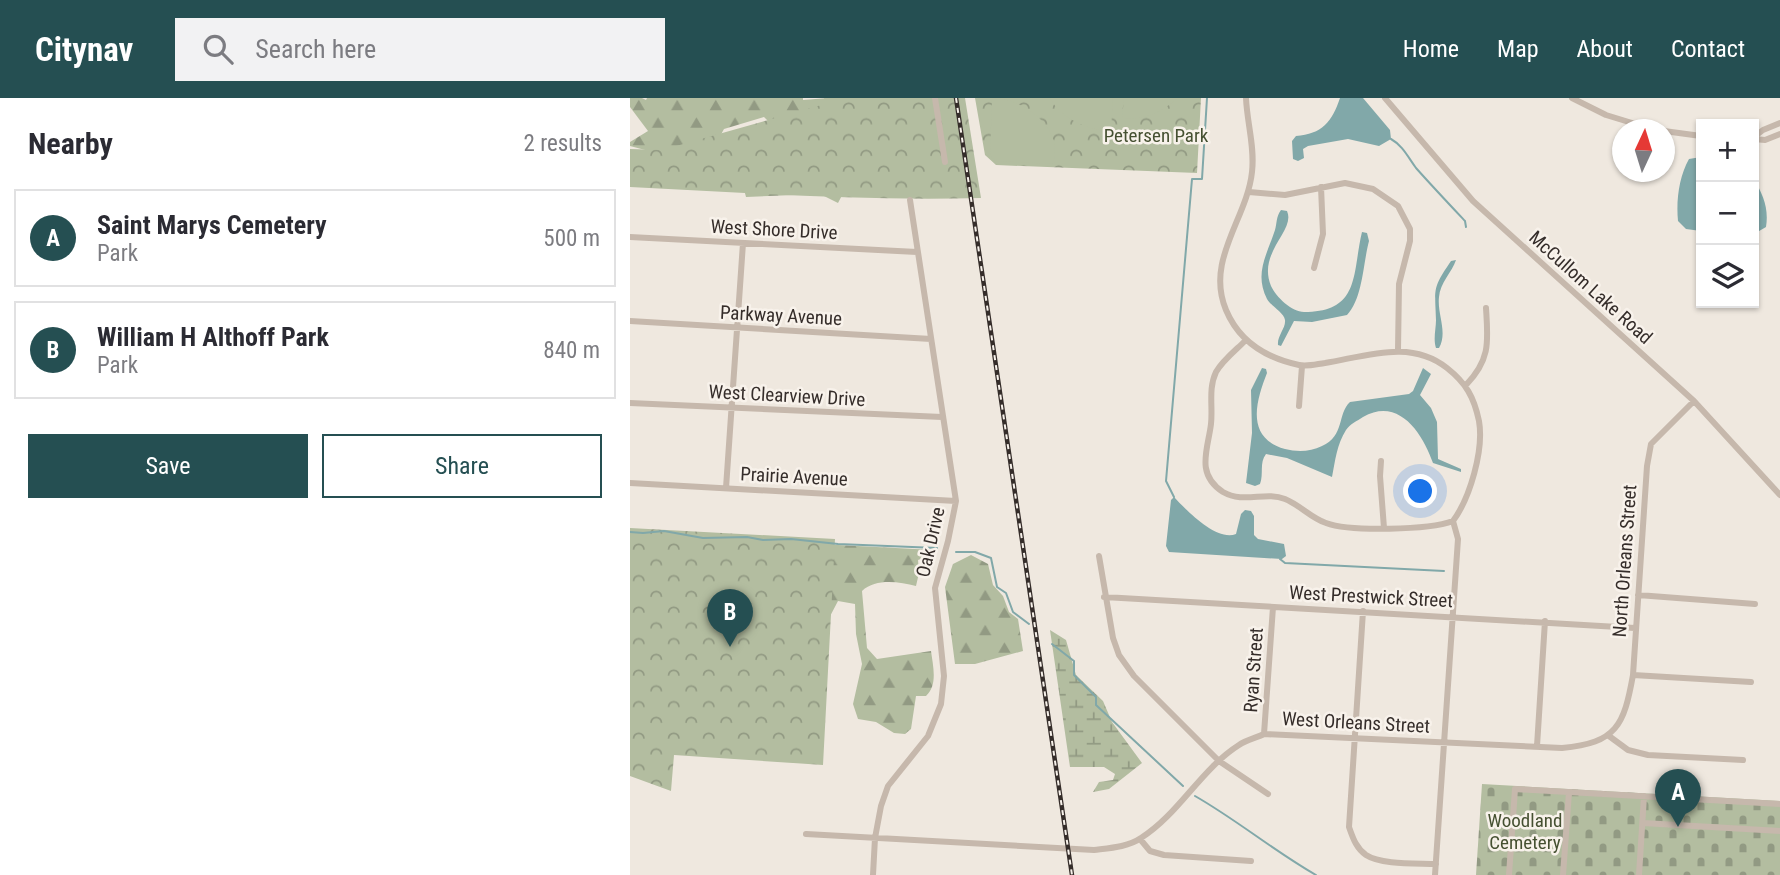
<!DOCTYPE html>
<meta charset="utf-8">
<style>
body{margin:0;font-family:"Roboto Condensed",sans-serif;background:#f2f2f3;color:#2b2b33}
.controls{position:absolute;right:21px;top:21px;display:grid;overflow:hidden;border-radius:0px;box-shadow:0 2px 5px #0004}
.controls button{width:63px;height:63px;display:grid;place-items:center;padding:0;border:0;border-bottom:2px solid #e1e1e2;background:#fff;color:#2b2b33;font:35px sans-serif}
.compass{position:absolute;left:982px;top:21px;width:63px;height:63px;border-radius:50%;background:#fff;box-shadow:0 2px 5px #0004;rotate:4deg}
.you{position:absolute;left:791px;top:394px;width:24px;height:24px;margin:-18px;border:5px solid #fff;border-radius:50%;background:#1a73e8;box-shadow:0 0 0 10px #1a73e833}
.badge{display:grid;place-items:center;width:46px;height:46px;border-radius:50%;background:#254f52;color:#fff;font-size:23px;font-weight:700}
.pin{position:absolute;translate:-50% -58px;filter:drop-shadow(0 2px 4px #0008)}
.pin::after{content:'';position:absolute;top:37px;width:24px;height:21px;background:inherit;clip-path:polygon(0 0,100% 0,50% 100%)}
.list{margin:0;padding:0;list-style:none}
h2{display:flex;justify-content:space-between;align-items:center;height:91px;margin:0;padding:0 28px;font-size:30px}
h2 small{font-size:23px;font-weight:400;color:#7c7c81}
.list li{display:grid;grid-template-columns:46px 1fr auto;gap:21px;align-items:center;box-sizing:border-box;height:98px;margin:0 14px 14px;padding:0 14px;border:2px solid #e1e1e2;border-radius:0px}
.list b{display:block;font-size:26px;white-space:nowrap}
.list p{margin:0;font-size:23px;white-space:nowrap;color:#7c7c81}
.list em{font-size:23px;font-style:normal;color:#7c7c81}
.actions{display:flex;gap:14px;padding:21px 28px}
.actions a{flex:1;padding:16px 0;border:2px solid #254f52;border-radius:0px;text-align:center;font-size:24px;color:#254f52}
.actions .main{background:#254f52;color:#fff}
.icon{flex:none;width:38px;height:38px;fill:none;stroke:currentColor;stroke-width:2;stroke-linecap:round;stroke-linejoin:round}
.map{position:relative;flex:none;width:1150px;height:777px;overflow:hidden}
header{display:flex;align-items:center;gap:42px;box-sizing:border-box;height:98px;padding:0 35px;background:#254f52;color:#fff}
header strong{font-size:33px}
nav{display:flex;gap:38px;margin-inline-start:auto;font-size:24px}
.search{width:490px;height:63px;background:#f2f2f3;display:flex;align-items:center;gap:18px;box-sizing:border-box;padding:0 24px;border-radius:0px;color:#7c7c81;font-size:26px}
main{display:flex}
aside{flex:1;background:#fff}
.map>svg:first-child{display:block}
.forest{fill:url(#forest-firs)}
.wetland{fill:url(#wetland-marsh)}
.cemetery{fill:url(#cemetery-stones)}
.park{fill:url(#park-crowns)}
.pitch{fill:#b3bda0}
.water{fill:#81a8a9}
.lines{fill:none;stroke-linecap:round;stroke-linejoin:round}
.stream{stroke:#81a8a9;stroke-width:2}
.minor{stroke:#c6b8ac;stroke-width:6}
.rail-casing{stroke:#352d2a;stroke-width:4.5}
.rail{stroke:#f8f2eb;stroke-width:2;stroke-dasharray:5;stroke-linecap:butt}
.labels{text-anchor:middle;stroke-width:5;stroke-linejoin:round;paint-order:stroke}
.park-label{font-size:19px;fill:#455031;stroke:#f8f2eb}
.street-label{font-size:19px;fill:#352d2a;stroke:#f8f2eb}
</style>
<header>
<strong>Citynav</strong>
<div class="search"><svg class="icon" aria-label="search" viewBox="0 0 24 24"><circle cx="10" cy="10" r="6"/><path d="M15 15l6 6"/></svg>Search here</div>
<nav><a>Home</a><a>Map</a><a>About</a><a>Contact</a></nav>
</header>
<main>
<aside>
<h2>Nearby<small>2 results</small></h2>
<ul class="list">
<li><span class="badge">A</span><div><b>Saint Marys Cemetery</b><p>Park</p></div><em>500 m</em></li>
<li><span class="badge">B</span><div><b>William H Althoff Park</b><p>Park</p></div><em>840 m</em></li>
</ul>
<div class="actions"><a class="main">Save</a><a>Share</a></div>
</aside>
<div class="map">
<svg width="1150" height="777" viewBox="0 0 1150 777">
<defs>
<pattern id="forest-firs" width="22" height="20" patternUnits="userSpaceOnUse" patternTransform="scale(1.75)"><rect width="22" height="20" fill="#b3bda0"/><path d="M5 1l3.5 6h-7zM16 11l3.5 6h-7z" fill="#929a83"/></pattern>
<pattern id="wetland-marsh" width="20" height="14" patternUnits="userSpaceOnUse" patternTransform="scale(1.75)"><rect width="20" height="14" fill="#b3bda0"/><path d="M1 5h8M5 5V1M11 12h8M15 12V8" fill="none" stroke="#929a83"/></pattern>
<pattern id="cemetery-stones" width="16" height="16" patternUnits="userSpaceOnUse" patternTransform="scale(1.75)"><rect width="16" height="16" fill="#b3bda0"/><path d="M2 7V4a2 2 0 0 1 4 0v3zM10 15v-3a2 2 0 0 1 4 0v3z" fill="#929a83"/></pattern>
<pattern id="park-crowns" width="20" height="18" patternUnits="userSpaceOnUse" patternTransform="scale(1.75)"><rect width="20" height="18" fill="#b3bda0"/><path d="M2 6a3 3 0 1 1 6 0M12 15a3 3 0 1 1 6 0" fill="none" stroke="#929a83"/></pattern>
</defs>
<rect width="100%" height="100%" fill="#efe8df"/>
<path class="forest" d="M0,0H12L16,2L17,0H173V2L198,0L220,82L208,105L190,96L116,99L106,61L142,27L134,19L94,31L88,42L34,57L0,48V44L18,33L0,9Z
M170,445L304,452L306,455L288,462L289,475L286,488C269,484 246,480 232,493L237,550L247,561L301,553C303,568 308,587 296,598H286L281,631L275,636L264,635L246,624L228,621L223,606L232,566L226,536L225,506L208,503L197,524Z
M341,457L358,466L363,487L373,498L379,514L388,521L393,553L345,566H325L315,489L323,466Z"/>
<path class="wetland" d="M420,532L436,542L446,577L473,603L482,624L512,665L479,691L463,694L469,684L483,682L485,676L474,669H440Z"/>
<path class="cemetery" d="M852,686L1150,703V777H846Z"/>
<path class="park" d="M194,0H335L351,100C233,103 117,95 0,89V51L32,52L195,6Z
M345,0H571L567,75L366,67L355,57Z
M0,430L205,441L193,667L44,657L41,693L0,678Z"/>
<path class="pitch" d="M362,0C387,0 416,18 424,43C426,50 424,59 424,66L366,63L360,58Z
M420,0H483L481,33C458,32 431,21 420,0Z
M494,0H548C530,15 516,22 492,20Z"/>
<path class="water" d="M710,0H733L760,32L761,41L749,48L718,41L678,48L673,51L674,60L668,63L663,61L662,43L666,38C692,36 702,24 710,0Z
M1071,59V133L1056,131L1048,123C1046,102 1049,79 1059,61Z
M1124,81C1133,97 1139,110 1136,129L1124,136Z
M651,112L657,113C666,133 627,154 641,188C646,199 662,214 674,214C731,214 722,175 732,134L737,135L739,143C733,165 733,200 717,217L682,224L664,223L651,248L648,247C647,238 656,230 655,222C654,215 641,208 637,201C624,175 637,157 645,132C647,125 646,119 651,112Z
M826,162C822,174 810,185 809,199C807,216 818,234 809,250H806C803,241 806,231 806,222C805,190 802,191 821,163Z
M632,270L636,271L637,275C626,303 615,340 655,351C667,354 680,354 692,348C715,338 707,316 720,304L779,296L783,293L793,270L801,276L790,297L801,310L807,324L808,361L831,371V374L803,365C793,336 769,298 733,319C727,323 720,326 716,332C707,346 705,363 702,379L657,360L636,356C629,365 634,376 630,386L625,388L616,385L622,335L621,292Z
M544,399C556,412 587,444 606,436L611,416L615,412L621,413L624,418V437L628,441L654,446L656,458L652,461L539,454L536,448L541,402Z"/>
<g class="lines">
<path class="stream" d="M761,41C772,47 778,59 786,70C802,88 819,106 835,123L836,129
M544,399L536,383L562,81H572L577,0
M0,434L13,435L34,433L73,440L117,439L133,442L161,441L208,446L307,450
M326,454H345L361,460L367,489L376,495L383,514L399,526
M650,461L655,465L814,473
M422,546L444,563V577L466,599V607L553,688
M565,698C607,722 644,753 686,777"/>
<path class="minor" d="M305,0L315,64
M616,0C617,25 625,49 622,74C617,121 575,162 596,212C609,243 636,260 669,267C677,269 687,266 695,265C737,258 781,241 817,270C836,285 844,299 849,323C854,352 840,400 823,423
M755,0L843,103L1064,303L1150,397
M942,0L976,17L1025,32
M1034,33L1071,38
M1124,39L1133,32L1150,25
M1124,41L1135,42L1150,36
M619,94L655,97L715,85L743,91L768,108L780,131V143L769,186L768,252
M0,139L287,154
M684,170L693,136L691,89
M0,223L301,241
M615,243C606,252 593,262 586,274C578,291 583,309 581,326C578,351 565,376 593,394C614,406 635,393 655,401C670,407 681,420 696,425C720,434 799,432 823,423
M836,287C861,261 858,243 856,210
M0,305L312,319
M669,308L672,268
M751,363L750,378L754,430
M0,385L326,403
M96,390L113,145
M469,458L483,540L489,557L504,578L589,663L638,696
M1008,497L1125,506
M474,499L1005,530
M733,513L719,729C723,740 726,750 736,757C751,767 788,765 806,766
M1003,577L1121,584
M634,636L643,509
M979,638L998,652L1018,657L1113,662
M907,648L915,523
M1013,725L1150,733
M176,736L464,752C480,750 498,749 511,740C549,716 571,671 609,647C616,642 626,640 634,636L932,650C987,645 994,627 1003,577L1017,368L1021,346L1064,303
M510,741L520,753L534,757L621,763
M243,777L245,740L251,708L258,688L298,638L311,606L314,578L305,490L318,443L326,403L280,102
M805,777L828,441L823,423
M879,777L885,691L1150,706
M933,777L939,694
M1009,777L1014,698"/>
<g class="rail-casing">
<path id="rail" d="M326,0L442,777"/>
</g>
<use href="#rail" class="rail"/>
</g>
<g class="labels">
<g class="park-label">
<text x="526" y="44">Petersen Park</text>
<text x="895" y="729">Woodland<tspan x="895" dy="22">Cemetery</tspan></text>
</g>
<g class="street-label">
<text transform="translate(144 131) rotate(3)" y="7">West Shore Drive</text>
<text transform="translate(961 189) rotate(42)" y="7">McCullom Lake Road</text>
<text transform="translate(151 217) rotate(3)" y="7">Parkway Avenue</text>
<text transform="translate(157 297) rotate(3)" y="7">West Clearview Drive</text>
<text transform="translate(164 378) rotate(3)" y="7">Prairie Avenue</text>
<text transform="translate(300 444) rotate(-77)" y="7">Oak Drive</text>
<text transform="translate(994 463) rotate(-86)" y="7">North Orleans Street</text>
<text transform="translate(741 498) rotate(3)" y="7">West Prestwick Street</text>
<text transform="translate(623 572) rotate(-86)" y="7">Ryan Street</text>
<text transform="translate(726 624) rotate(3)" y="7">West Orleans Street</text>
</g>
</g>
</svg>
<div class="controls">
<button>+</button>
<button>−</button>
<button><svg class="icon" aria-label="layers" viewBox="0 0 24 24"><path d="M12 4l9 5-9 5-9-5zM3 14l9 5 9-5"/></svg></button>
</div>
<svg class="compass" viewBox="-18 -18 36 36"><path d="M0-13l5 13h-10z" fill="#e53935"/><path d="M0 13l5-13h-10z" fill="#7c7c81"/></svg>
<div class="you"></div>
<div class="pin badge" style="left:1048px;top:729px">A</div>
<div class="pin badge" style="left:100px;top:549px">B</div>
</div>
</main>
